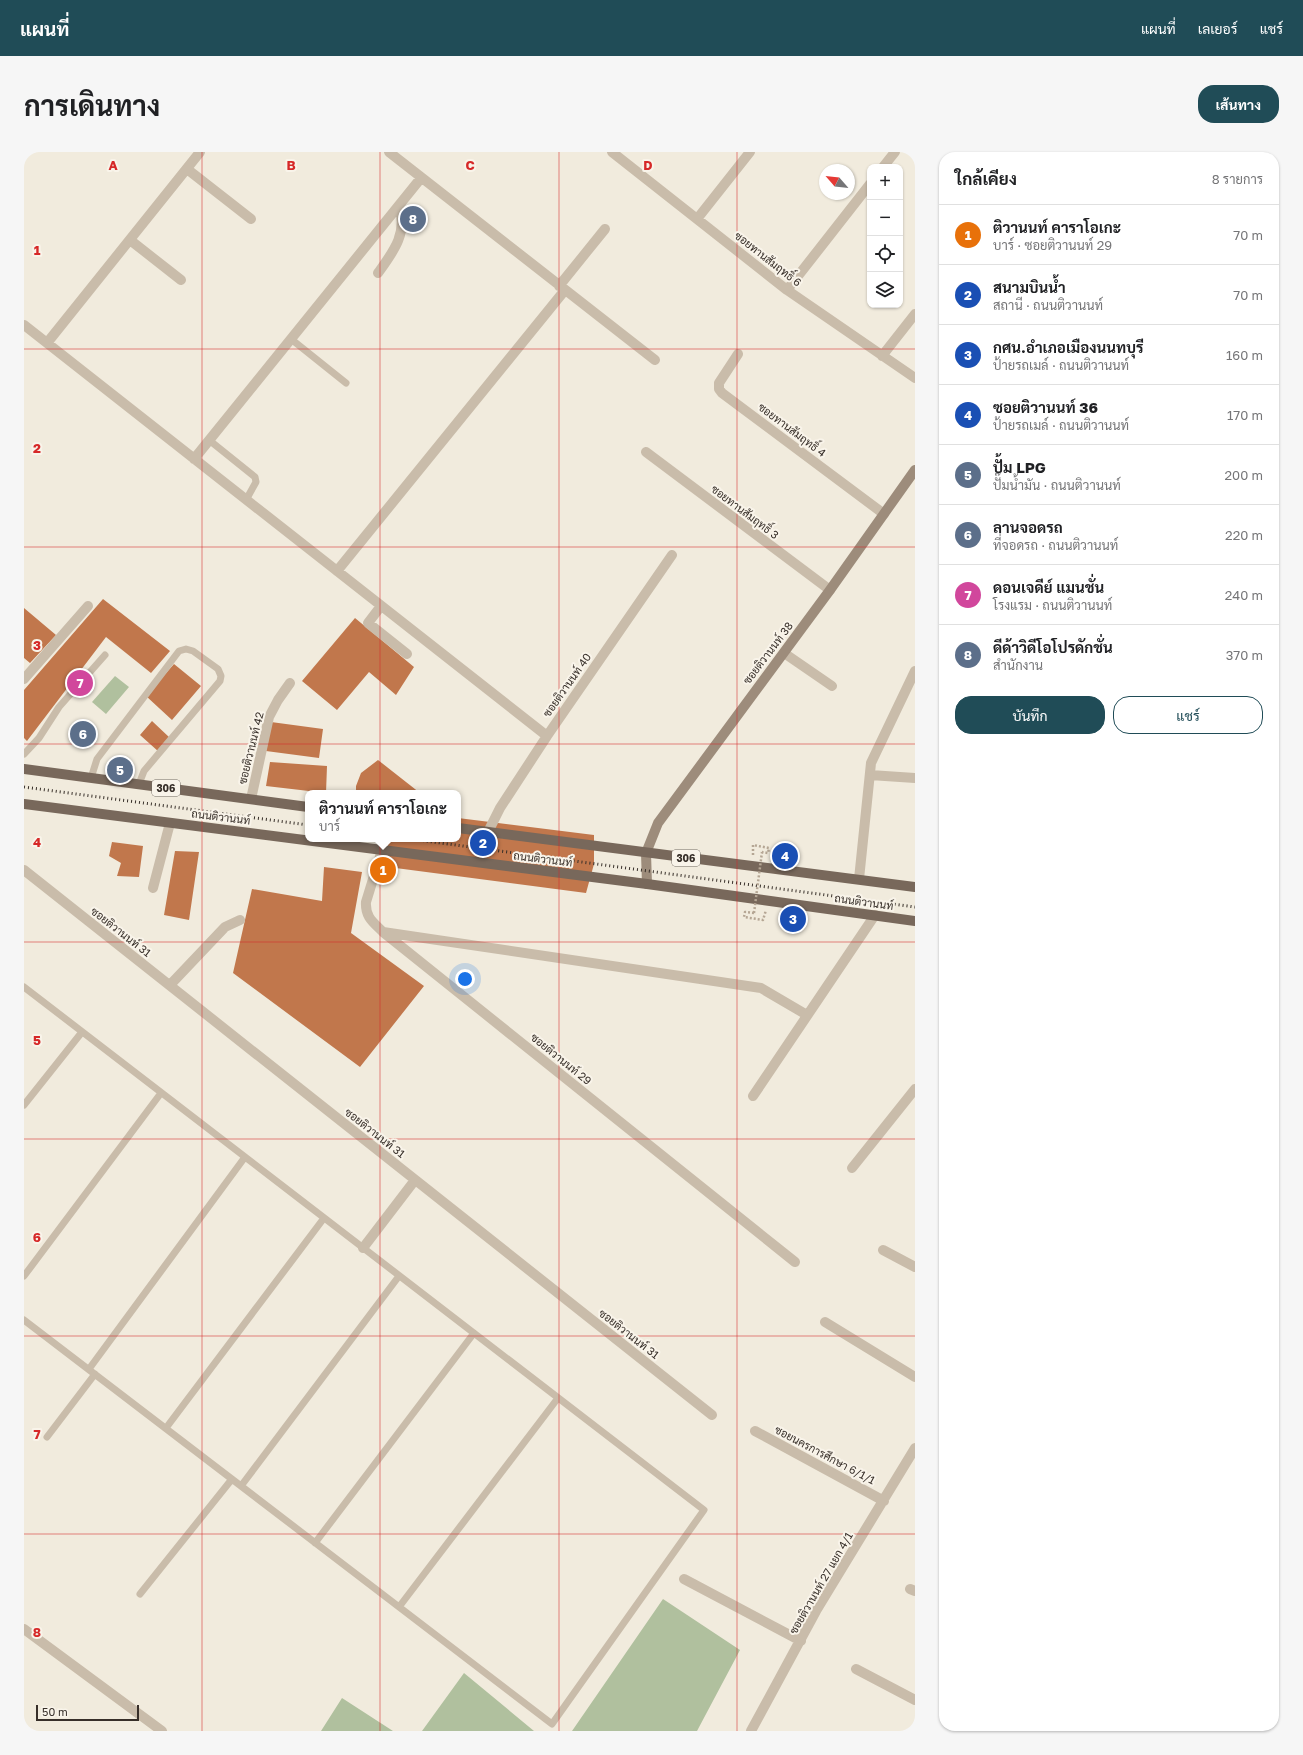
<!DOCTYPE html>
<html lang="th">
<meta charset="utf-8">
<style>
body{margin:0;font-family:"Golos Text",Sarabun,sans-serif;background:#f6f6f6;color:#202124}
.controls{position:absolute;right:12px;top:12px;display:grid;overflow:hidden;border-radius:8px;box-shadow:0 1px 3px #0004}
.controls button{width:36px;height:36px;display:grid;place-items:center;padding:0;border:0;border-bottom:1px solid #e0e0e0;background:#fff;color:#202124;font:20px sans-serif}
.compass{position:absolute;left:795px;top:12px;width:36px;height:36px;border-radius:50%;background:#fff;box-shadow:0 1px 3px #0004;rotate:298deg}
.scale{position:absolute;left:12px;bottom:10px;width:103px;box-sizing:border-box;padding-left:4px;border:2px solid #372f29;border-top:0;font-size:11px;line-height:14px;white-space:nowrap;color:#372f29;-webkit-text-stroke:3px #f9f4ea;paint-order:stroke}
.you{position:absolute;left:441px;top:827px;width:14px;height:14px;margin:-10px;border:3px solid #fff;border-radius:50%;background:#1a73e8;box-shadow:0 0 0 6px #1a73e833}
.badge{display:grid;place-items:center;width:26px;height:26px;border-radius:50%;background:#204c57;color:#fff;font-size:13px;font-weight:700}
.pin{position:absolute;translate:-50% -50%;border:2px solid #fff;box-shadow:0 1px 4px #0006}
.popup{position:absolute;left:281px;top:638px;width:156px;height:52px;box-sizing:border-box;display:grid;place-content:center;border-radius:8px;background:#fff;filter:drop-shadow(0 1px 3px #0005);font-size:13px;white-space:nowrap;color:#757577}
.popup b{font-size:15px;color:#202124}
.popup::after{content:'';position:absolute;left:50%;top:100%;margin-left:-8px;border:8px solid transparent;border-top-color:#fff}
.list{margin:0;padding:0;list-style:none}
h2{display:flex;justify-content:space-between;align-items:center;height:52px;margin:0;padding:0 16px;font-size:17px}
h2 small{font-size:13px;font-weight:400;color:#757577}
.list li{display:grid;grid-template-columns:26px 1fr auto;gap:12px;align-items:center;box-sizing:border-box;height:60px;padding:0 16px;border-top:1px solid #e0e0e0}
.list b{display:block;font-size:15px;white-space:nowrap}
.list p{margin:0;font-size:13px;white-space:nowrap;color:#757577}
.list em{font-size:13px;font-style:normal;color:#757577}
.actions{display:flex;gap:8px;padding:12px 16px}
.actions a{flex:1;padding:9px 0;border:1px solid #204c57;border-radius:16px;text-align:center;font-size:14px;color:#204c57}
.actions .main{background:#204c57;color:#fff}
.icon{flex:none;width:22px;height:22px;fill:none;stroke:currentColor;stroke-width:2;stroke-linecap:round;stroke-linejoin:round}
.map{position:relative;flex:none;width:891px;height:1579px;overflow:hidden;border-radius:16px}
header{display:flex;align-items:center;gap:24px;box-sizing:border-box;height:56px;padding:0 20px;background:#204c57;color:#fff}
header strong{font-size:19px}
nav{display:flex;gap:22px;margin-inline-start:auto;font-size:14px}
.intro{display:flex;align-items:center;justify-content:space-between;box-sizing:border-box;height:96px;padding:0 24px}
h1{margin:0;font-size:28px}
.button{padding:10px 18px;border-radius:16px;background:#204c57;color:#fff;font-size:14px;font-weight:700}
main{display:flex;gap:24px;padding:0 24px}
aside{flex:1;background:#fff;border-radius:16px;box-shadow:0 1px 3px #0004}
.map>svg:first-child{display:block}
.green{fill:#b0c09e}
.building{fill:#c1774c}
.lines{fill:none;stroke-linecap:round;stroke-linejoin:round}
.path{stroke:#b5a694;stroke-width:2.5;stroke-dasharray:2 2;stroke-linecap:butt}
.lane{stroke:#c9bcaa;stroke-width:7}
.street{stroke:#c9bcaa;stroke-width:10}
.secondary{stroke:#9d8c7b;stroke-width:10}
.primary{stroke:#78685b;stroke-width:10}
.rail{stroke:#372f29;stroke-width:3;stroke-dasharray:1 3;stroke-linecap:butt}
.path-bridge{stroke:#b5a694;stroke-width:2.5;stroke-dasharray:2 2;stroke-linecap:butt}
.grid{fill:none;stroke:#d62828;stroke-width:1;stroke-opacity:0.55}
.labels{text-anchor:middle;stroke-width:4;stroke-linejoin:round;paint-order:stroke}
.shield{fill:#f9f4ea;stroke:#716a63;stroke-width:1}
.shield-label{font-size:10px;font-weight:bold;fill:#372f29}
.street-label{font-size:11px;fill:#372f29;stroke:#f9f4ea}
.grid-label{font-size:13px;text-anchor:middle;font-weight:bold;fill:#d62828;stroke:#f9f4ea;stroke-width:4;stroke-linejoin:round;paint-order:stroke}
</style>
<header>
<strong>แผนที่</strong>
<nav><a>แผนที่</a><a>เลเยอร์</a><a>แชร์</a></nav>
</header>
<div class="intro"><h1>การเดินทาง</h1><a class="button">เส้นทาง</a></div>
<main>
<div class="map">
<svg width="891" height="1579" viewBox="0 0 891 1579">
<rect width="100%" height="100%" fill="#f1ebdd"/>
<path class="green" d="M91,524L105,535L82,562L68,550Z
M639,1447L716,1498L673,1579H548Z
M440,1521L510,1579H398Z
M318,1546L369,1579H297Z"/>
<path class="building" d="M79,447L146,499L127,521L82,485L3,589L0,586V538Z
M0,456L32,483L6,511L0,506Z
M331,466L390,515L372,543L345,520L313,558L278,529Z
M150,512L177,534L148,568L122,544Z
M128,569L146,586L135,600L116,583Z
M247,570L299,577L295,606L242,599Z
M354,608L396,641H332V634L337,621Z
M246,610L303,614L302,641L242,634Z
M434,666L570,683V712L562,741L364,715V687H434Z
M88,690L119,694L115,725L93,724L97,711L85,704Z
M151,699L175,700L165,768L140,763Z
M300,715L338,720L327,781L400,834L336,915L209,821L228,737L298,749Z"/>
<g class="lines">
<path class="path" d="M729,703V693L745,696L744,701L738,700
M730,761L721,760L720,765L739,768L742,758"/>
<path class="lane" d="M267,187L322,231
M185,288L231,325L232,330L222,348
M0,602L15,586L35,555L81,503
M67,626L73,607L155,499L162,497L169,499L194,517L197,524L196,529L120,619L115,632
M0,835L680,1358L528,1572L0,1168
M0,953L58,880
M0,1124L137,941
M65,1217L221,1005
M142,1276L300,1066
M23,1285L71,1222
M217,1334L375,1124
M291,1391L450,1181
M116,1442L208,1327
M375,1455L534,1246"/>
<path class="street" d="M365,0L631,208
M588,0L763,138L891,226
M859,15L871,0
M163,17L227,67
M673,67L726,0
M106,88L157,128
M354,121C370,99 384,81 375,53
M535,134L581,77
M763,138L846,32
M0,173L523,584
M23,191L176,0
M714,202L695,231V237L698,241L860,362
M858,204L891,162
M622,300L806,438
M170,307L397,26
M313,419L541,138
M357,454L344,471L383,502
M760,501L808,534
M0,527L64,454
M846,623L891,626
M227,647L245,565L254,548L266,531
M464,680L476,656L523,584L648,403
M358,698L342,750C341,765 349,770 359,780L771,1110
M0,718L688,1263
M835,727L847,611L891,519
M129,736L146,671
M359,780L737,836L783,863
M146,833L201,775L216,768
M729,944L851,763
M828,1016L891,937
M339,1096L391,1028
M859,1098L891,1115
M801,1170L891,1225
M731,1279L860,1349
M660,1427L777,1489
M886,1437L891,1439
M0,1477L138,1579
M832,1517L891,1548
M727,1579L792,1459L891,1296"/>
<path class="secondary" d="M623,732L622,701L634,671L806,438L891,318"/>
<path class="primary" d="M0,617L284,655
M0,652L623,732L891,769
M434,676L891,735"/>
<path class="rail" d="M0,635L284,673
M387,687L891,755"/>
<path class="path-bridge" d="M730,761L738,700"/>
</g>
<path class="grid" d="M178,0V1579M356,0V1579M535,0V1579M713,0V1579M0,197H891M0,395H891M0,592H891M0,790H891M0,987H891M0,1184H891M0,1382H891"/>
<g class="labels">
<g class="shield">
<rect x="128" y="628" width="28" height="16" rx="3"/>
<rect x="648" y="698" width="28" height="16" rx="3"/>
</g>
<g class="shield-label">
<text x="142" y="640">306</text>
<text x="662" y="710">306</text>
</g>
<g class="street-label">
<text transform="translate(744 107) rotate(38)" y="4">ซอยทานสัมฤทธิ์ 6</text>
<text transform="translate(768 278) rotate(37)" y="4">ซอยทานสัมฤทธิ์ 4</text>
<text transform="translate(721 360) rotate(37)" y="4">ซอยทานสัมฤทธิ์ 3</text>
<text transform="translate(744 501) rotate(-53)" y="4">ซอยติวานนท์ 38</text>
<text transform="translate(543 533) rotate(-55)" y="4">ซอยติวานนท์ 40</text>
<text transform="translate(227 596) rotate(-76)" y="4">ซอยติวานนท์ 42</text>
<text transform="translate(197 665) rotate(7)" y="4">ถนนติวานนท์</text>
<text transform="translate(519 707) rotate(7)" y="4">ถนนติวานนท์</text>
<text transform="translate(840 750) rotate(8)" y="4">ถนนติวานนท์</text>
<text transform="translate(97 780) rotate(38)" y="4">ซอยติวานนท์ 31</text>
<text transform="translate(537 907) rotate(39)" y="4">ซอยติวานนท์ 29</text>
<text transform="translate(351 981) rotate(38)" y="4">ซอยติวานนท์ 31</text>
<text transform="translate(605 1182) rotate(38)" y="4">ซอยติวานนท์ 31</text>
<text transform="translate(801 1303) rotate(28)" y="4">ซอยนครการศึกษา 6/1/1</text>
<text transform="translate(797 1431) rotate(-60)" y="4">ซอยติวานนท์ 27 แยก 4/1</text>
</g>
</g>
<g class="grid-label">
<text x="89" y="18">A</text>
<text x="267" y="18">B</text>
<text x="446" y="18">C</text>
<text x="624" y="18">D</text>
<text x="13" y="103">1</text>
<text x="13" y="301">2</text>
<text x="13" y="498">3</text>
<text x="13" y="695">4</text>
<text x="13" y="893">5</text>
<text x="13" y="1090">6</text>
<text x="13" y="1287">7</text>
<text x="13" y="1485">8</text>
</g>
</svg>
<div class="controls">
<button>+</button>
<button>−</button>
<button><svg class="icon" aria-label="locate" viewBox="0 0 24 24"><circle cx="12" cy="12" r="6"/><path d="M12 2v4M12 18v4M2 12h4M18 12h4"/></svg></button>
<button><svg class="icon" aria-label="layers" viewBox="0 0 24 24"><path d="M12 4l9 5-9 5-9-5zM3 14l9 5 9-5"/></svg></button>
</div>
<svg class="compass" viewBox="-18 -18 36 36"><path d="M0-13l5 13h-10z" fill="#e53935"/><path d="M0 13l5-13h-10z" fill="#757577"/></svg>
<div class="scale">50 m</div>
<div class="you"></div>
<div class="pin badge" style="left:359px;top:718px;background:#e8710a">1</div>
<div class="popup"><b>ติวานนท์ คาราโอเกะ</b>บาร์</div>
<div class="pin badge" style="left:459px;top:691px;background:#1a4fb4">2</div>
<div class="pin badge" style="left:769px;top:767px;background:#1a4fb4">3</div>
<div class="pin badge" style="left:761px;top:704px;background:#1a4fb4">4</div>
<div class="pin badge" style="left:96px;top:618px;background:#5c6f8a">5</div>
<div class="pin badge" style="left:59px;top:582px;background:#5c6f8a">6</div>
<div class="pin badge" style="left:56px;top:531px;background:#d1479c">7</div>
<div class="pin badge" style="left:389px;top:67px;background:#5c6f8a">8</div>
</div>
<aside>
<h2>ใกล้เคียง<small>8 รายการ</small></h2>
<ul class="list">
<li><span class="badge" style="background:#e8710a">1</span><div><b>ติวานนท์ คาราโอเกะ</b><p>บาร์ · ซอยติวานนท์ 29</p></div><em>70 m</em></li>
<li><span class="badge" style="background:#1a4fb4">2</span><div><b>สนามบินน้ำ</b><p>สถานี · ถนนติวานนท์</p></div><em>70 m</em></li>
<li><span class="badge" style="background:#1a4fb4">3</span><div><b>กศน.อำเภอเมืองนนทบุรี</b><p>ป้ายรถเมล์ · ถนนติวานนท์</p></div><em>160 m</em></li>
<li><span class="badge" style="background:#1a4fb4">4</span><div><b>ซอยติวานนท์ 36</b><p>ป้ายรถเมล์ · ถนนติวานนท์</p></div><em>170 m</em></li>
<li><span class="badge" style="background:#5c6f8a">5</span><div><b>ปั้ม LPG</b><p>ปั๊มน้ำมัน · ถนนติวานนท์</p></div><em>200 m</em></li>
<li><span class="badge" style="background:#5c6f8a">6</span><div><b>ลานจอดรถ</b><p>ที่จอดรถ · ถนนติวานนท์</p></div><em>220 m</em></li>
<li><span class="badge" style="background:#d1479c">7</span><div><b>ดอนเจดีย์ แมนชั่น</b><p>โรงแรม · ถนนติวานนท์</p></div><em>240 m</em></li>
<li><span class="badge" style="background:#5c6f8a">8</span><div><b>ดีด้าวิดีโอโปรดักชั่น</b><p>สำนักงาน</p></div><em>370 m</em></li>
</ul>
<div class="actions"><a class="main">บันทึก</a><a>แชร์</a></div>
</aside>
</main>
